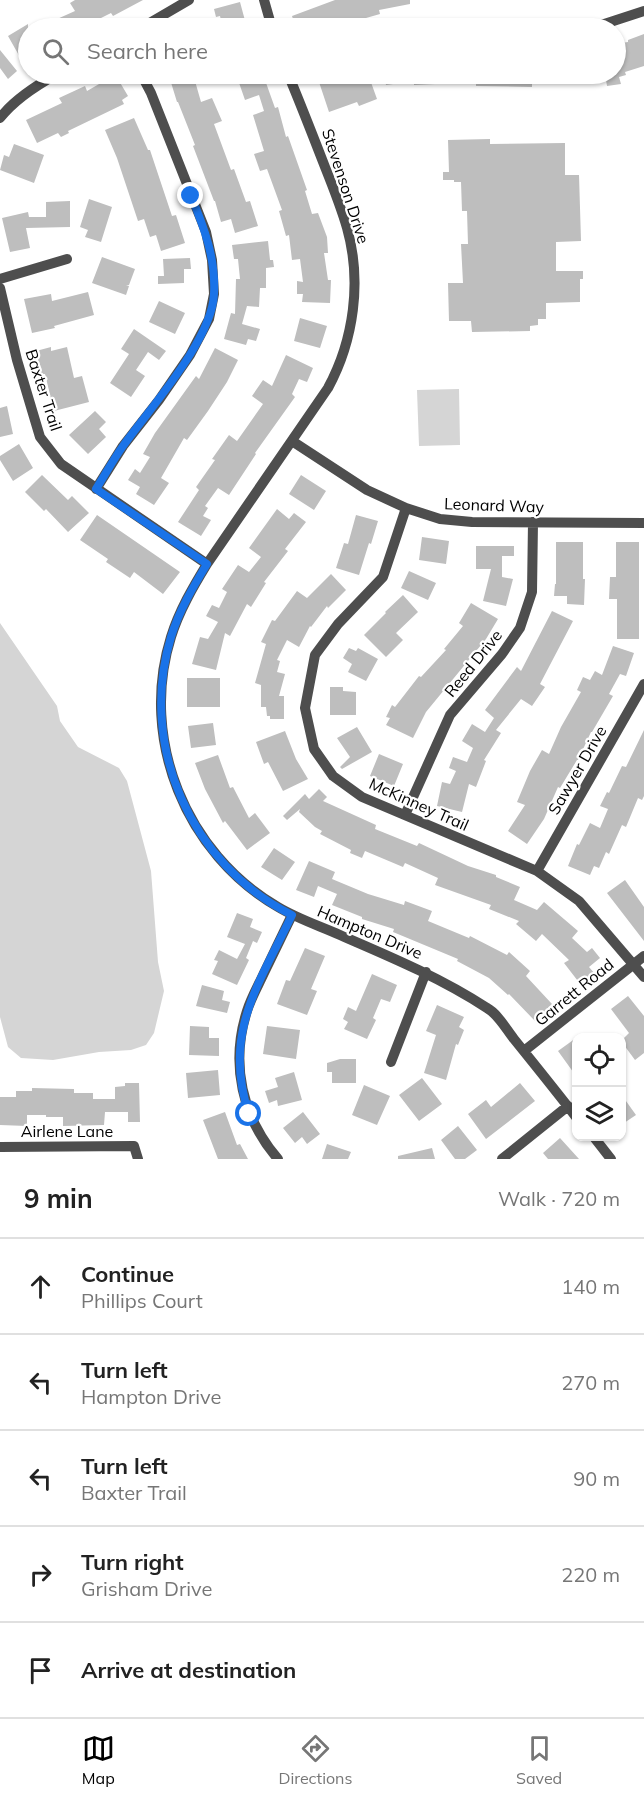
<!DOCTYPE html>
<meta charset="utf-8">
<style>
body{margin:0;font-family:Mulish,sans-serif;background:#f2f2f2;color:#222}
.controls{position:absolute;right:18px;bottom:18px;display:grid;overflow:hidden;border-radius:12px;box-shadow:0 2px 4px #0004}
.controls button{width:54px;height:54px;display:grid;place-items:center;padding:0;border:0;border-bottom:2px solid #e0e0e0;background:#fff;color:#222;font:30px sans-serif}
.stop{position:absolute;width:18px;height:18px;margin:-14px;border:4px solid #1a73e8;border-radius:50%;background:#fff}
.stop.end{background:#1a73e8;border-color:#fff;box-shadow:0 2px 6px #0008}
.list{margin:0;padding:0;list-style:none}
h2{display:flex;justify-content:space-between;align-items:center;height:78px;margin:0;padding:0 24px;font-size:26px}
h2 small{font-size:20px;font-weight:400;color:#767676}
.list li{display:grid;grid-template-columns:39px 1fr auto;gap:18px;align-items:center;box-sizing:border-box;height:96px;padding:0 24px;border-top:2px solid #e0e0e0}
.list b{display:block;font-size:22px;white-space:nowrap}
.list p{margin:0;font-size:20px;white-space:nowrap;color:#767676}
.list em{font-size:20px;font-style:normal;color:#767676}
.icon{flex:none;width:33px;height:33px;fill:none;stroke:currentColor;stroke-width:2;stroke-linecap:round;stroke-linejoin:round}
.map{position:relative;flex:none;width:644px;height:1159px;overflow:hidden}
.search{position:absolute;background:#fff;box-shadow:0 2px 4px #0004;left:18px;right:18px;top:18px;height:66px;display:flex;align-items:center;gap:15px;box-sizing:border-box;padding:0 21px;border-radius:33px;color:#767676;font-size:22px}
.sheet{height:558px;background:#fff}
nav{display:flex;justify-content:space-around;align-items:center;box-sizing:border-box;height:84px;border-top:2px solid #e0e0e0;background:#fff;font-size:16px;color:#767676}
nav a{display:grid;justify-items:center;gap:3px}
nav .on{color:#000}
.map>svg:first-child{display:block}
.green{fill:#d5d5d5}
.building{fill:#bebebe}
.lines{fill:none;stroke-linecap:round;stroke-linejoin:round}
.street{stroke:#4e4e4e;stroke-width:10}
.route{stroke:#1a73e8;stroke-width:8}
.labels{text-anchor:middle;stroke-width:4.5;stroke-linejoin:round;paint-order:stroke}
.street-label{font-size:16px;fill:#000;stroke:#fff}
</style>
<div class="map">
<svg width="644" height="1159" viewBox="0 0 644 1159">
<rect width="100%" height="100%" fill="#fff"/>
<path class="green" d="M459,389L460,445L419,446L417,390Z
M0,623L57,706L60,721L78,747L119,768L127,781L151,871L158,962L164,991L154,1033L146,1045L131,1050L99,1052L53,1060L21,1058L8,1047L0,1017Z"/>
<path class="building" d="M75,0H143L113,16L111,13L97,20L101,28H37L75,11L70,3Z
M335,0H410V4L379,10L380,14L352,22V23L338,28H296L292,16Z
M240,2L247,28H223L220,16L216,17L214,9Z
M28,24V55L21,59L8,36Z
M644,34V66L625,72L626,75L619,77L621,84L607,86L605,74H615V44L628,42V40Z
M0,50L17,71L8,79L0,68Z
M103,74H115L128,96L122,100L124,104L68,131L69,133L61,137L58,133L37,143L26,120L62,103L59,98L85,86L87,91L106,80Z
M177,74H193L201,102L212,98L222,121L214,124L231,170L234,169L246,202L250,201L258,226L235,233L231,219L221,222L215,201H214L193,146L195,145L178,102H177L169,76Z
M247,74H258L261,82L265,80L275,108L278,107L286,137L288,136L307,190L305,191L312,214L318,213L327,237L328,253H324L328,280H331L330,303L302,302L303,294H297V281L303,282L300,259L292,260L289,235L286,236L279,211L282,210L267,169L260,171L254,154L264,151L253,115L264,111L259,95L245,100L237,77Z
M343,74H368L377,99L359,106L357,102L329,112L319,82Z
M384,74H434L435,84L414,85V81L386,85Z
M476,74H562V83H532V87L476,86Z
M134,118L148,150H150L172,216L176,215L185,243L161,251L156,235L150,237L144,219L138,221L117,158L105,130Z
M490,139V144L565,143V175H579L581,241L556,242V271H583V279H580V302L546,303V319H538V325L530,326V331L472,332L471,321H449L448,283H463L461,244H468L467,211H462L461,182H454V180H443V172H449L448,140Z
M14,144L44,155L34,183L0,170L4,155L9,157Z
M89,199L112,207L101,242L85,237L88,230L80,227Z
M70,201V227L26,228L30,248L10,252L2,218L28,212L29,217H46V202Z
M268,241L270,260H273L274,267L266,268V288H260L259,307L247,306L242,324L260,329L256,341L248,339L246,345L224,339L231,313L235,314L236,279H240L238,259H234L232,245Z
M102,257L135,269L129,285H126L129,286L126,295L92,283Z
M190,258L191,269H184V283L158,284V276H164L163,259Z
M88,292L94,315L54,326L55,328L32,333L24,299L51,294L52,301Z
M159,301L185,313L175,334L149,322Z
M300,318L327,326L320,348L294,341Z
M134,329L166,351L159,360L148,352L136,370L145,376L131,397L110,383L129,354L121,349Z
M51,347V351L67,347L74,378L82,376L89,402L54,411L45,374H41L36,351Z
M215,348L238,360L227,382L208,411L187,440L184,438L161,478L169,483L154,505L136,494L140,487L128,480L135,469L140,473L150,457L143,454L155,433L196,376L199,379Z
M286,355L313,368L307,382L299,379L292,394L295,397L255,453L256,454L229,495L218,488L205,506L208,508L203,516L211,520L201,536L178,522L199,490L196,487L215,460L212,459L229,435L237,441L263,404L252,396L263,380L272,386Z
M7,406L13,434L0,437V408Z
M95,411L106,422L99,429L106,437L88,454L69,435Z
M19,444L33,468L13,481L0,460V456Z
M42,475L68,500L72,496L89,513L68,532L46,509L44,511L25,492Z
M301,475L326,491L314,510L289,494Z
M277,509L289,519L294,513L306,522L285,549L288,551L264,582L266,583L251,607L247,604L230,636L225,633L216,670L192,664L200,637L208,639L218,622L206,616L212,605L219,608L227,592L222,589L238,565L249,572L261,557L249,548Z
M97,515L180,572L163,594L134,572L130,578L106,562L108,559L80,540Z
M356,515L378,521L371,544L369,543L359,575L336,568L344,543L348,544Z
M422,537L449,541L446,564L419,560Z
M556,542H583V579H585L584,605L567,604V596H554L555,584H556Z
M616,542H639V639H617V599H609L610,577H616Z
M476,546H514V556H502V577L513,579L506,606L483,601L491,569H476Z
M409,571L436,583L428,600L401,588Z
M331,574L346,590L328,608L327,606L311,627L310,626L299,647L287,640L277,660L280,661L277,672L285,674L279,696H284V719H270V716H267L266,707H261V685L255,683L266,644L261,642L272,620L275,621L297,591L307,598Z
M403,595L418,612L396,633L403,640L386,657L364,635L386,613L385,612Z
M471,603L498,619L486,639L426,712L413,738L386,725L390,718L386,717L392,705L395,707L419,676L421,677L446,650L444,649L463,626L459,623Z
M552,611L573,621L540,684L545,687L532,706L521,699L496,730L501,733L484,760L486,761L476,787L469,784L462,812L437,806L442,782L450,784L456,771L449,768L453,757L467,762L473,748L462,741L472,724L485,732L494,718L485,710L517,667L521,671Z
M613,646L634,653L626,676L620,674L609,694L613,696L592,732H591L578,760H577L560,788L558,787L544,819L527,844L508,831L525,805L517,802L530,771L542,750L549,754L561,727L581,692L577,690L583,677L590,680L595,671L602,675Z
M349,648L356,651L358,648L378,659L366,681L348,672L352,664L343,658Z
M187,678H220V707H187Z
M330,687H343V691L356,692V715H330Z
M213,723L216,745L191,748L188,726Z
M357,727L372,752L342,769L340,767L350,757L337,738Z
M644,730V796L642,800L638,798L626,827L622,825L609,854L606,852L599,868L594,866L590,875L568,866L577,844L579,845L590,823L600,828L608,809L600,806L607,792L609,793L622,766L626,767Z
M285,731L296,759L308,779L283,791L268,762L264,764L256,742Z
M379,754L403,764L394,786L370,776Z
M218,755L230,788L233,787L249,818L255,813L270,833L247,850L225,821L223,823L205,789L195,763Z
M319,789L327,797L323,801L376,825L375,829L417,846L419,843L468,866L496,875V877L520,887L514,900L537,910L544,902L578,931L572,938L587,952L592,948L600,958L589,967L595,974L581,985L564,963L569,960L542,934L536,941L516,924L519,921L489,909L491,905L435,885L438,878L405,863L403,867L365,851L362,858L350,853L351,850L320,834L322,831L315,827L299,812L300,809L287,820L283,816L305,794L309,799Z
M274,848L295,862L282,880L261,867Z
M309,861L335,872L332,879L368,894L404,905L405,901L432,911L428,921L469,938L470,936L507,955L509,952L530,971L526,976L552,1004L535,1021L509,994L508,995L489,978L457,961L458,959L393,932L394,929L362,919V917L332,905L337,894L318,886L314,897L296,890Z
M625,880L644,907V941L607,893Z
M237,913L253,919L250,927L262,932L257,943L253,941L246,958L249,960L237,985L212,974L218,961L214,960L219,950L237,959L245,944L227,937Z
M305,948L325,956L311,989L317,991L307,1015L277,1004L286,980L290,981Z
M372,974L397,985L390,1002L381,999L373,1018L376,1020L367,1039L344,1029L348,1022L343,1019L348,1007L356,1011Z
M202,985L224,991L222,1000L230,1002L227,1013L196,1006Z
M628,996L644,1016V1053L635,1060L621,1041L629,1033L611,1009Z
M437,1005L464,1017L459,1027L464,1030L458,1045L456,1044L446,1080L424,1073L436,1035L426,1031Z
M190,1026L209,1027V1038H219V1056L189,1055Z
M267,1026L300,1030L296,1059L263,1054Z
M576,1038V1076L558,1051Z
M340,1059H356V1083H332V1072H327V1063Z
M218,1070L220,1095L188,1098L186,1073Z
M294,1072L302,1100L278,1106L277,1100L269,1103L265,1091L278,1087L275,1078Z
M422,1078L442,1104L419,1121L399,1095Z
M125,1083H139L140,1122H128V1112H105L104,1125L63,1126V1117H46V1115H27V1126L0,1125V1097H16V1091H32V1088L74,1089V1093H93V1099H115V1087L125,1086Z
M520,1083L535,1101L486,1139L468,1114L486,1100L491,1107Z
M364,1085L390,1096L377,1125L352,1115Z
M621,1094L636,1115L621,1125Z
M225,1112L237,1145L240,1144L248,1159H218L203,1120Z
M303,1112L320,1134L307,1144L302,1137L295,1143L283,1128Z
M458,1126L477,1150L465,1159H455L441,1140Z
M560,1138L579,1159H548L543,1153Z
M327,1144L351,1152L348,1159H322Z
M432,1148L435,1159H398V1156Z"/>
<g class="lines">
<path class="street" d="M264,0L272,28
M141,28L189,0
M570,28H592L644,11
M288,74C301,105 313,136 325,167C333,187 341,207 347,228C362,281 354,340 328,388L207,564C193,587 179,611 171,637C139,739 186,854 278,907C298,919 320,926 340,935C391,957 441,978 487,1008C498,1014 506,1029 514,1039C535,1065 556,1091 576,1117
M0,118C14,100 37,85 57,74
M0,279L67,259
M0,288L17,360L40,437L61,464L207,564
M292,441L367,490L406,508L440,519L472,522L644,523
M96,489L123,446L159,400L190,355L209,319L214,294L212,260L206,232L151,93L141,74
M406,508L383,577L338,624L315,655L305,708L314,749L333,776L362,797L537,871L579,901L644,977
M405,815L450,715L502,654L520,628L532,592L533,522
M537,871L644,684
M524,1051L644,956
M391,1062L426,972
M593,1136L611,1159
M0,1147L134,1146L138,1159
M278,1159C242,1117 230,1064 247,1011C251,998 258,986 264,973C273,954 283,934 292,915
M502,1159L568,1106"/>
</g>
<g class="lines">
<path class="route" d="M191,196C204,227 216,259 214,294C212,340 150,408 123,446C113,460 105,475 96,489L207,564C193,587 179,611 171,637C138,746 191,865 292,915C259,984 222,1034 249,1114"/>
</g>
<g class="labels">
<g class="street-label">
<text transform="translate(346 186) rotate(72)" y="6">Stevenson Drive</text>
<text transform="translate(44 390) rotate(72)" y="6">Baxter Trail</text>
<text transform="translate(494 505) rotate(2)" y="6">Leonard Way</text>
<text transform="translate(473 663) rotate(-51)" y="6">Reed Drive</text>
<text transform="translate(577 770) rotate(-60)" y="6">Sawyer Drive</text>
<text transform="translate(419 804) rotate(24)" y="6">McKinney Trail</text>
<text transform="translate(370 932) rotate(23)" y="6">Hampton Drive</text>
<text transform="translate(574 992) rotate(-39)" y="6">Garrett Road</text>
<text x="67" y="1137">Airlene Lane</text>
</g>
</g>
</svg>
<div class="controls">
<button><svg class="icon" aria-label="locate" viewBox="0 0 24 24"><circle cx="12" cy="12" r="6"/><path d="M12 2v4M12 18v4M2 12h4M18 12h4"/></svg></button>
<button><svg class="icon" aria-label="layers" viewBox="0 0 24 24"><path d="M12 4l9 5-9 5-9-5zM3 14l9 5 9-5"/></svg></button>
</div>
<div class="stop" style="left:249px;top:1114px"></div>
<div class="stop end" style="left:191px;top:196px"></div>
<div class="search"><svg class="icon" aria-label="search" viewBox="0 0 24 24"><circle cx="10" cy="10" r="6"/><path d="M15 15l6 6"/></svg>Search here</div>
</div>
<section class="sheet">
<h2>9 min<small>Walk · 720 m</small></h2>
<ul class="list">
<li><svg class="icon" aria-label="ahead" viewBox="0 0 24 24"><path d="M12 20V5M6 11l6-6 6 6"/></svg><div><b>Continue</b><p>Phillips Court</p></div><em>140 m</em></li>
<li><svg class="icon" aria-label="left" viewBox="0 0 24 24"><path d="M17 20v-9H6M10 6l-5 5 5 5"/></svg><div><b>Turn left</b><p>Hampton Drive</p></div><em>270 m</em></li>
<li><svg class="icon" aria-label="left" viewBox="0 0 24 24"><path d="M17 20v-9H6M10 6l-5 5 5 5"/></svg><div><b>Turn left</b><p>Baxter Trail</p></div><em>90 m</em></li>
<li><svg class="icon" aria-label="right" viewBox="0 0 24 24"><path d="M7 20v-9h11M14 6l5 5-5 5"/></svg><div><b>Turn right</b><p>Grisham Drive</p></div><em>220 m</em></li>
<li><svg class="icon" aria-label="arrive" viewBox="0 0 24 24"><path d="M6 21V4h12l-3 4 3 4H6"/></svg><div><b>Arrive at destination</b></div></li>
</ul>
</section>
<nav>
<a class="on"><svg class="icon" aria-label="map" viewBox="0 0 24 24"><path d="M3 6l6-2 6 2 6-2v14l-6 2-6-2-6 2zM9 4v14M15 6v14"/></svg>Map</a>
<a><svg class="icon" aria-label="directions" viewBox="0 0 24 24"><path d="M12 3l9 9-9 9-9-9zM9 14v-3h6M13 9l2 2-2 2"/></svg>Directions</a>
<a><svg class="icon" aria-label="saved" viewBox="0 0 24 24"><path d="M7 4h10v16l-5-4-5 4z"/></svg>Saved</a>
</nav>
